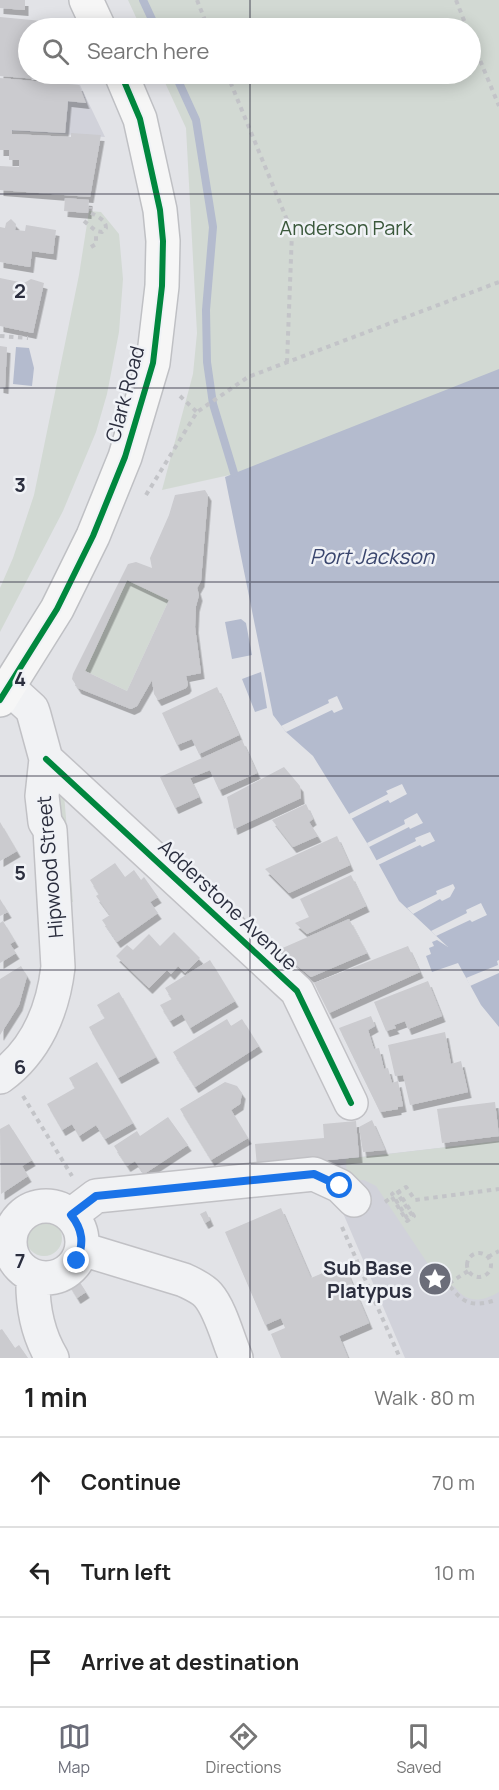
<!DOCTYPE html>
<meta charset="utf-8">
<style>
body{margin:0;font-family:Manrope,sans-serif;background:#f2f2f2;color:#222}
.stop{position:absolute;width:18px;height:18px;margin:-14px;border:4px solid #1a73e8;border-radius:50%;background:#fff}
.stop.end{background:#1a73e8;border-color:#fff;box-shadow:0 2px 6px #0008}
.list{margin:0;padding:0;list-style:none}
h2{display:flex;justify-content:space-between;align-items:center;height:78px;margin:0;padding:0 24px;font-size:26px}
h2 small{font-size:20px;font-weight:400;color:#767676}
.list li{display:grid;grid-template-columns:39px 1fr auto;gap:18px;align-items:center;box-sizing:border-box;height:90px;padding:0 24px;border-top:2px solid #e0e0e0}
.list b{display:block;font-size:22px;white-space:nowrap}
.list em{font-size:20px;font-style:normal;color:#767676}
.icon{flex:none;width:33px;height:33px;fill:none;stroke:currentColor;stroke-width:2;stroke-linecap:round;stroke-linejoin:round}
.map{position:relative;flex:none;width:499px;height:1358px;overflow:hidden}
.search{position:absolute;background:#fff;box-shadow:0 3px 15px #0003;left:18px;right:18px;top:18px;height:66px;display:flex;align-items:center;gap:15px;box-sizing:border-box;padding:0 21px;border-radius:33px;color:#767676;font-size:22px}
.sheet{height:348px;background:#fff}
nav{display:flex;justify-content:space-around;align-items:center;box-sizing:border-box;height:84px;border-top:2px solid #e0e0e0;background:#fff;font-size:16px;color:#767676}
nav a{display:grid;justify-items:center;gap:3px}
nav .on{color:#6b6d79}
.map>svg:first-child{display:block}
.built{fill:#d1d2da}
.green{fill:#d2d9d3}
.water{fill:#b4bbce}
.pier{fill:#e2e3e7}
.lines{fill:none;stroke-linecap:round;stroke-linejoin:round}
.stream{stroke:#b4bbce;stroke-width:8}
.building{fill:#cbcbcf;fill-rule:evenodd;filter:url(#shadow)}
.minor-casing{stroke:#c1c1c5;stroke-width:36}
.major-casing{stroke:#bfc0c4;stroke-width:36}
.path{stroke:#c3c4c8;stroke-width:4;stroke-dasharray:4.5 4.5;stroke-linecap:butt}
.minor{stroke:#f1f2f4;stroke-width:33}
.major{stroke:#f6f6f6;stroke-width:33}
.path-bridge{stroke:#c3c4c8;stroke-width:4;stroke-dasharray:4.5 4.5;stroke-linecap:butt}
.cycleway-casing{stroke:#f0f2f6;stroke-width:10}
.cycleway{stroke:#00873e;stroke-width:6}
.route{stroke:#1a73e8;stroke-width:8}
.grid{fill:none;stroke:#2b2e3e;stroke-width:1.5;stroke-opacity:0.55}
.labels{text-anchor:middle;stroke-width:5;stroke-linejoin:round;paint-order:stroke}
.park-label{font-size:20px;fill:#3a583b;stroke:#f0f2f6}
.street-label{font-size:20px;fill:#2b2e3e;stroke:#f0f2f6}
.poi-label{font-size:20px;font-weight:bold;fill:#2b2e3e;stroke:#f0f2f6;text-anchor:end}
.water-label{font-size:21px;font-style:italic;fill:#3a466e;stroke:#f0f2f6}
.grid-label{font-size:20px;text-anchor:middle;font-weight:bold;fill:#2b2e3e;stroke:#f0f2f6;stroke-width:5;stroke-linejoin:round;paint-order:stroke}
</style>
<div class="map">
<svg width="499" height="1358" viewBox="0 0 499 1358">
<defs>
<filter id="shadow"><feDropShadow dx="3.5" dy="6" stdDeviation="0" flood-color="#0004"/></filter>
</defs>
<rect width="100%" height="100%" fill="#e2e3e7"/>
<path class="built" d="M0,80L80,85L105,137L0,130Z
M499,1141V1358H405L337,1199L329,1196L326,1161Z"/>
<path class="green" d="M128,0H499V372L243,472L162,490L193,374L197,333L186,128L161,74H470V28H141Z
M89,211L101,212L119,234L123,279L119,332L107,394L96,432L63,511L0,632V588L13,558L34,495L79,275Z
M127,580L169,600L127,691L85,671Z
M59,794H64L73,902H68L56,795Z
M499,1141V1292C481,1302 467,1304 454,1286L448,1289L434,1273L376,1186L364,1180L347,1181L346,1159Z
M26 1238a18 18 0 1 1 36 0a18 18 0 1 1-36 0Z"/>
<path class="water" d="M16,347L29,348L34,368L32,386L13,384Z
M499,369V1027L481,1005L458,963L432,972L426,956L431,954L429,948L434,946L432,942L437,940L448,947L399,901L367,843L313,756L286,732L273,715L225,477Z
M241,619L246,623L252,655L232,659L225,622Z
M261,672L267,708L255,712L242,679Z"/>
<path class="pier" d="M337,696L343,709L334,713L332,710L286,732L281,726L329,703L328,700Z
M402,784L407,794L390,803L388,800L351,819L349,814L388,794L386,791Z
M417,813L423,823L410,829L409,827L369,847L367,843L405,824L404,820Z
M430,832L435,841L422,847L420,845L378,865L375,861L416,841L415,838Z
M453,884L455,888L450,897L442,901L440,899L413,914L407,908L437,894L436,891Z
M481,903L487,915L472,922L470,920L436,936L431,931L467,913L466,910Z
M499,960V973L470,986L466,978L498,965L497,961Z"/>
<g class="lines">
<path class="stream" d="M143,0L156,28
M175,74L196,120L213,227L206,310L207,362L213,404L234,473"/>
</g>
<path class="building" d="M0,0H25V10L0,8Z
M0,17L42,21V28H28V74H39L38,79L0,76Z
M0,78L79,85L86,103L68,101L65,133L12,130V134L71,137V133L101,135L90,197L0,190V166L19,167V160H9V150H0Z
M65,198L89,200L88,213L64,211Z
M11,219L16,224L15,230L25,231L26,225L56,230L53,254L32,251L30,267L0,262V227L5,228L6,223Z
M0,278L24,283L31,279L44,283L33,333L0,326Z
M0,346L7,347L5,388L0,387Z
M205,490L208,495L201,581L197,588L199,595L196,606L195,627L201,673L186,676L188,685L186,688L158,700L154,694L152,680L137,706L131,709L78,688L72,679L73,674L128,564L136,562L152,568L150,558L169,515L175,495ZM127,580L169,600L127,691L85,671Z
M217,687L239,735L199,754L192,739L177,745L162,713Z
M242,740L257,773L219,790L210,770L190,778L199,797L175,808L160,777Z
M284,767L300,786L301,798L234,829L227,797Z
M306,804L313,819L309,822L318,836L293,847L272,820Z
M0,822L17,851L0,861Z
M337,836L350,865L289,893L265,869Z
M115,863L125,877L134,870L141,880L144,877L158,897L150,902L158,913L117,942L102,920L110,915L96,896L99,894L90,880Z
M351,875L366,906L307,934L295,923L309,917L300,899Z
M0,899L8,912L0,916Z
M349,919L367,953L311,977L278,950Z
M3,921L15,941L10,944L16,953L0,963V923Z
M174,932L200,958L185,973L178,966L171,974L167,970L149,988L116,956L127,945L133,950L149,934L160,946Z
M408,946L420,972L329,1013L314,983Z
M210,960L235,1001L190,1028L182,1014L170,1021L160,1005L172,999L165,988Z
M21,966L27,976L19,1005L0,1035V979Z
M428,981L442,1016L408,1029L405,1021L394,1025L396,1028L386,1031L374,1002Z
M119,992L156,1057L118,1078L89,1027L105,1018L97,1005Z
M371,1016L375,1026L368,1030L373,1046L374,1049L379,1048L384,1069L388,1068L392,1083L398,1081L403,1106L398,1107V1109L380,1112L339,1028Z
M227,1019L231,1026L242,1019L259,1046L195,1087L173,1052Z
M445,1032L451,1064L461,1061L468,1092L410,1105L403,1075L395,1076L388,1045Z
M97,1062L133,1123L105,1139L96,1125L79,1136L72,1124L62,1130L47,1104L75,1088L69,1078Z
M225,1082L237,1086L242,1093L240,1104L231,1110L248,1138L211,1160L180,1109Z
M495,1102L499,1136L442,1143L437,1109Z
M168,1117L188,1145L144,1174L135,1161L127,1166L114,1146L137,1131L140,1136Z
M372,1120L385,1150L363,1152L359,1127Z
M356,1121L359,1157L257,1167L255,1144L324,1138L323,1124Z
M9,1124L32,1160L22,1166L28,1176L1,1194L0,1129Z
M281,1208L311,1278L344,1264L369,1323L339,1336L348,1358H281L271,1334L285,1328L281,1318L265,1325L225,1232Z
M206,1211L210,1220L205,1223L200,1214Z
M77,1278L86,1292L77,1298L68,1283Z
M2,1329L15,1348L19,1345L28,1358H0V1330Z"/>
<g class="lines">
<g class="minor-casing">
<path id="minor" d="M46,759L297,991L351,1103
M0,1077C36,1051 53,1010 58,967L50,830L45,822L42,796L46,759L34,715L32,709L9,688
M10 1242a36 36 0 1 1 72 0a36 36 0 1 1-72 0Z
M71,1215L96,1196L314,1174L340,1186L354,1200
M82,1249L184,1280C192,1284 202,1288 208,1295C221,1310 228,1340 236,1358
M33,1276C32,1306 37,1333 52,1358"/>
</g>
<g class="major-casing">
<path id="major" d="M86,0L99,28
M0,700L57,609L93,536L125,457L153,363L162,286L163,241L160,210L140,119L121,74"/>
</g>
<path class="path" d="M197,0L208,28
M456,0L467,28
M470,36L499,106
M227,74L292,232L287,362
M84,221L96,231L102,232L106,228C106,220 97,216 91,213V207
M91,247L96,244V232
M0,336L28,338
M180,396L197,412
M146,495L197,412L248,377L499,282
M23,1096L72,1176
M397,1193L406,1187L415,1200L499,1189
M385,1202L392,1197
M342,1227L400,1358
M467 1265a12 12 0 1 1 24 0a12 12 0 1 1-24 0Z
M488,1257L499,1251
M468,1271L448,1284C463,1303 471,1308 496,1300"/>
<use href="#minor" class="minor"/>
<use href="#major" class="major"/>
<path class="path-bridge" d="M392,1197L407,1221L414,1216L397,1190L392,1194L407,1218L412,1215L397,1193"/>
<g class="cycleway-casing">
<path id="cycleway" d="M0,700L57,609L93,536L125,457L153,363L162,286L163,241L160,210L140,119L121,74
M46,759L297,991L351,1103"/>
</g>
<use href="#cycleway" class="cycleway"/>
</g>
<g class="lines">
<path class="route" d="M77,1261C84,1243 83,1230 71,1215L96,1196L314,1174L340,1186"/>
</g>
<path class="grid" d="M250,0V28M250,74V1358M0,194H499M0,388H499M0,582H499M0,776H499M0,970H499M0,1164H499"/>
<defs>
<g id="sight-disc" transform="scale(1.725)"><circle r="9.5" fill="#6b6d79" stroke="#f0f2f6"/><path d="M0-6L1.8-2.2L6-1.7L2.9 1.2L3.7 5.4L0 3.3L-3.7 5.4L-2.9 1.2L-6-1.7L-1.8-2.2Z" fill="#fff"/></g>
</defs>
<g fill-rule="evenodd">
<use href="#sight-disc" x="435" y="1279"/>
</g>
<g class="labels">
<g class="park-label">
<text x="346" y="235">Anderson Park</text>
</g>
<g class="street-label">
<text transform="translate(125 394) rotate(-75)" y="7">Clark Road</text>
<text transform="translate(50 867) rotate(-95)" y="7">Hipwood Street</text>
<text transform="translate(228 905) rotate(43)" y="7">Adderstone Avenue</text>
</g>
<g class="poi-label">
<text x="412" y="1275">Sub Base<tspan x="412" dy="23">Platypus</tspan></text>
</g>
<g class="water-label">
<text x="372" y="564">Port Jackson</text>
</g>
</g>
<g class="grid-label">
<text x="20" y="298">2</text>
<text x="20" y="492">3</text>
<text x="20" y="686">4</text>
<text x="20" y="880">5</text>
<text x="20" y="1074">6</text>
<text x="20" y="1268">7</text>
</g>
</svg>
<div class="stop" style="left:340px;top:1186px"></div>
<div class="stop end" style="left:77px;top:1261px"></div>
<div class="search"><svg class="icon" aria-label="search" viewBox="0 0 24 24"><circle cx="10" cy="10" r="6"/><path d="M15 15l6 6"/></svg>Search here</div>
</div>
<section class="sheet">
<h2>1 min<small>Walk · 80 m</small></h2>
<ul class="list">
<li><svg class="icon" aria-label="ahead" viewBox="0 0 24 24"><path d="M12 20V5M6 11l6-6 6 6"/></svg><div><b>Continue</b></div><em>70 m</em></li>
<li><svg class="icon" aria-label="left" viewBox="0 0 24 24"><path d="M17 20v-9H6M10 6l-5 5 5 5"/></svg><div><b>Turn left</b></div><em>10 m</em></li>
<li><svg class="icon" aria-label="arrive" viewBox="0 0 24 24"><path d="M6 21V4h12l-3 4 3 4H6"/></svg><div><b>Arrive at destination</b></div></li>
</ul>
</section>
<nav>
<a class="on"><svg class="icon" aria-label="map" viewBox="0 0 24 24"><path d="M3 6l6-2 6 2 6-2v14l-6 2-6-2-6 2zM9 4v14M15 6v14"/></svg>Map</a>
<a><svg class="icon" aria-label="directions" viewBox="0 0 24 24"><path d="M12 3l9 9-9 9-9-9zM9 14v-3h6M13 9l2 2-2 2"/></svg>Directions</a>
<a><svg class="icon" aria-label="saved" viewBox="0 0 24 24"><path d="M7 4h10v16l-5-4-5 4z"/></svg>Saved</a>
</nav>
